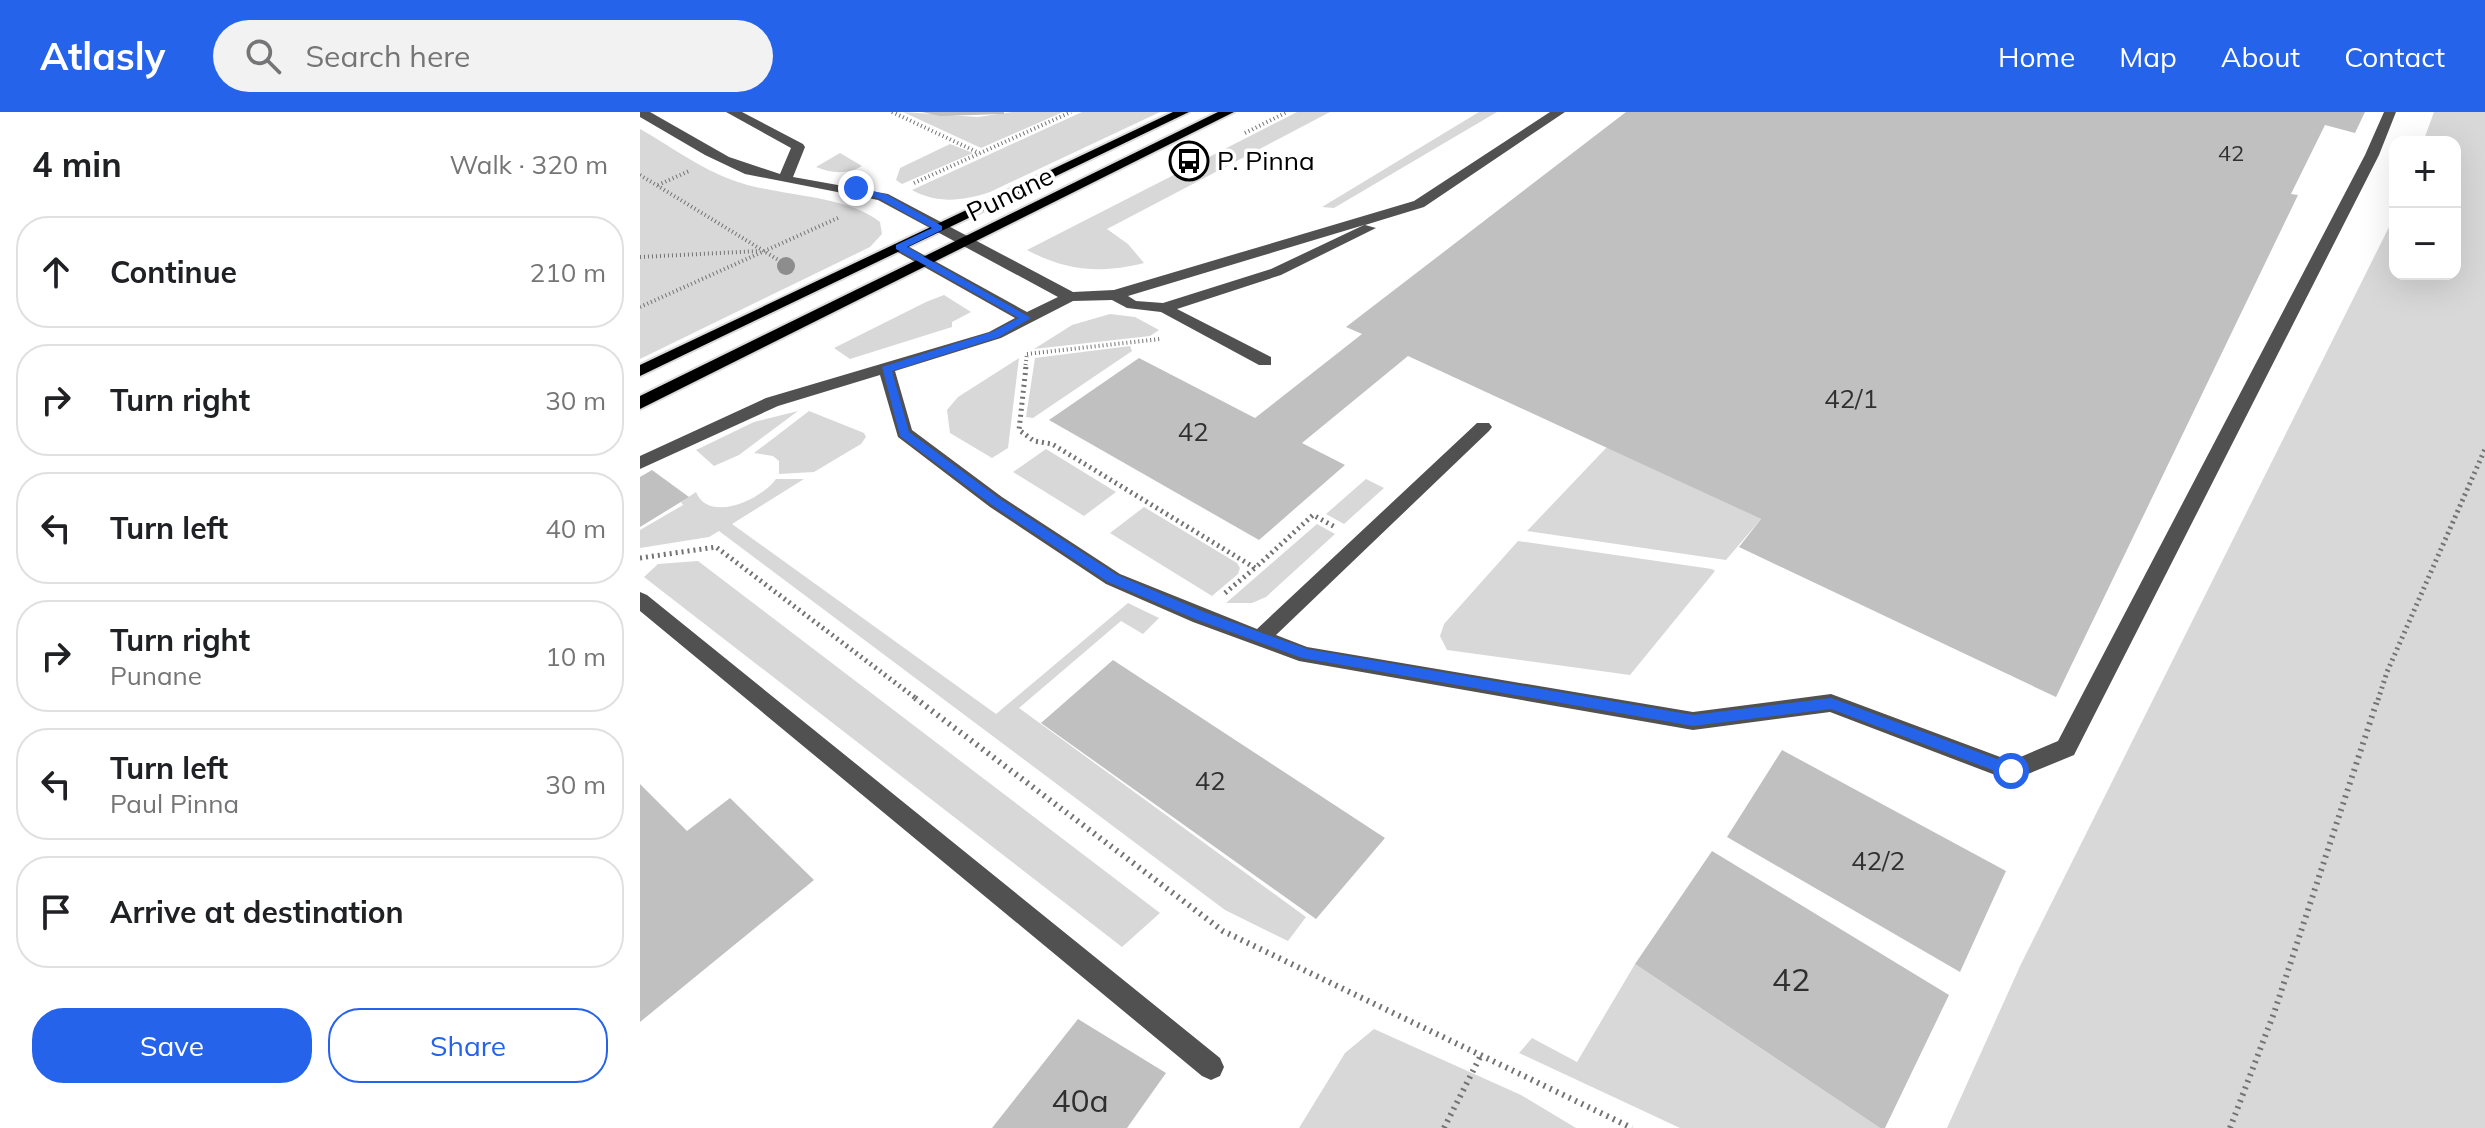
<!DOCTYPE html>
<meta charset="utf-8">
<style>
body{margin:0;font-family:Mulish,sans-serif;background:#f2f2f2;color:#202124}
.controls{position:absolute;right:24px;top:24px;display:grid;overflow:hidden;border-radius:16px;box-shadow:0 8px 32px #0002}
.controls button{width:72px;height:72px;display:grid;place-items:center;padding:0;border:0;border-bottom:2px solid #e0e0e0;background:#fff;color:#202124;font:40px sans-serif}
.stop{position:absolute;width:24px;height:24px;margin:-18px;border:6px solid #2563eb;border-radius:50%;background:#fff}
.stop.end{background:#2563eb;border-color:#fff;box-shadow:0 2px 8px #0008}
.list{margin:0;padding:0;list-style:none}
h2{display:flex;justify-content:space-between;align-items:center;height:104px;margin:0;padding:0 32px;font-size:34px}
h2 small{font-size:26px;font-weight:400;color:#757577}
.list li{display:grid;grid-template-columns:52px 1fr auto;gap:24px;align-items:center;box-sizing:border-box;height:112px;margin:0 16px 16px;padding:0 16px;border:2px solid #e0e0e0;border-radius:32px}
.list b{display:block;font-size:30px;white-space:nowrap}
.list p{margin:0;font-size:26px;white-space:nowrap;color:#757577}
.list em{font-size:26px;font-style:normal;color:#757577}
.actions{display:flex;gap:16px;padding:24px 32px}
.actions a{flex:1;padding:18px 0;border:2px solid #2563eb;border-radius:32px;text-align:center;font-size:28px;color:#2563eb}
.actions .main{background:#2563eb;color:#fff}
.icon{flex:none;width:44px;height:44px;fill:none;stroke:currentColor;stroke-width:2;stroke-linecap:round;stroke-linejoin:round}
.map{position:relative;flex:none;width:1845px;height:1016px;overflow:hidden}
header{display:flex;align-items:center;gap:48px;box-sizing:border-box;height:112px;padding:0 40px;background:#2563eb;color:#fff}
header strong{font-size:38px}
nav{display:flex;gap:44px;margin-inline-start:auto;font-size:28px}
.search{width:560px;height:72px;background:#f2f2f2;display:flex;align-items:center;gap:20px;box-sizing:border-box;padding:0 28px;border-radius:44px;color:#757577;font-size:30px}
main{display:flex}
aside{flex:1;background:#fff}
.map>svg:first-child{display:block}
.green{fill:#d8d8d8}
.building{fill:#c0c0c0}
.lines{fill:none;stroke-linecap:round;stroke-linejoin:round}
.major-casing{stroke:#dbdbdb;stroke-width:4}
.path-far2{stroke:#737373;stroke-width:4;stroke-dasharray:1 3;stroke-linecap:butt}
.path-far1{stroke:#737373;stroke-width:5;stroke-dasharray:2 4;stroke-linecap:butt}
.path{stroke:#737373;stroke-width:6;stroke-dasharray:2 5;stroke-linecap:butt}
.minor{fill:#515151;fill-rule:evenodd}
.major{fill:#000;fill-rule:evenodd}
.tree{fill:#8d8d8d}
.route{fill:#2563eb}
.labels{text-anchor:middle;stroke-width:7;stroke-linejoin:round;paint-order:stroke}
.far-number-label{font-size:22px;fill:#303030}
.far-poi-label{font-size:26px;fill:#000;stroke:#fff;text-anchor:start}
.far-street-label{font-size:26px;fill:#000;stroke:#fff}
.number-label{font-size:26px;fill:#303030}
.near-number-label{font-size:32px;fill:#303030}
</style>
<header>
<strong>Atlasly</strong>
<div class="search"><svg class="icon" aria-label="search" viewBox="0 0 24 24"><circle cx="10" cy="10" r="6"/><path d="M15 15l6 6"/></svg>Search here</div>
<nav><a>Home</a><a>Map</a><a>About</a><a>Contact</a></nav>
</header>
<main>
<aside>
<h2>4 min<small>Walk · 320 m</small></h2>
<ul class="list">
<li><svg class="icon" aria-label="ahead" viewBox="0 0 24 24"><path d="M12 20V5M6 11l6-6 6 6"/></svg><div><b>Continue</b></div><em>210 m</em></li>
<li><svg class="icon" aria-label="right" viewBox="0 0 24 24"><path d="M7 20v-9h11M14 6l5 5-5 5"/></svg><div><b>Turn right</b></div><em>30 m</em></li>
<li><svg class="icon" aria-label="left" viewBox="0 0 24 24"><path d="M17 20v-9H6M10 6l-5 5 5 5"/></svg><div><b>Turn left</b></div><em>40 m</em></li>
<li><svg class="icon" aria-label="right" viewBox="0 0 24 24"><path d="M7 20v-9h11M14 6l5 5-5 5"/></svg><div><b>Turn right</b><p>Punane</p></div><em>10 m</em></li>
<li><svg class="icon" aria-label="left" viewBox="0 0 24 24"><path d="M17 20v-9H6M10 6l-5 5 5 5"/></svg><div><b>Turn left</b><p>Paul Pinna</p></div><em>30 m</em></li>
<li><svg class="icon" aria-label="arrive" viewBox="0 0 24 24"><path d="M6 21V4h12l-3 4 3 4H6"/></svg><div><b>Arrive at destination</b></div></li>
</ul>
<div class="actions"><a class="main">Save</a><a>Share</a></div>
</aside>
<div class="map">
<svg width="1845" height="1016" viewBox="0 0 1845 1016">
<rect width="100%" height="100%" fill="#fff"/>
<path class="green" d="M263,0L338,5L372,0H423L341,36Z
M442,0H520L350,80C322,89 298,92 272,78Z
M657,0H690L467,117L488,132L504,151C460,162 427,159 387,138Z
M839,0H857L694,96L682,95Z
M1794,0H1845V1016H1307L1381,852L1755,103V162H1815V30H1783Z
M0,17C30,34 61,57 92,68C137,85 205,82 240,110L242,122L230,135L0,247Z
M310,32L333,41L262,72L256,68L260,56Z
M200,41L222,54C208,63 190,61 176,55Z
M304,183L331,200L312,210V215L210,247L194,236L286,190Z
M470,202L495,205L519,218L510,224L394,237L432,213Z
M490,234L492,239L393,306L386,305L395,246Z
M379,246L368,336L352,346L310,321L307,298L318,285Z
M158,299L99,343L74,354L56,338L114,310Z
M169,299L224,321L226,325L221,332L174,360L139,362V349L133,344L114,341Z
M967,335L1121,407L1086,448L887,419Z
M406,337L476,380L444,404L373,360Z
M136,367H164L92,412L356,602L488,491L519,506L503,522L481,509L379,596L666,805L648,829L585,798L79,419L69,425L0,436V418L43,393L41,390L56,380C69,412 122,387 136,367Z
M726,367L744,376L704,412L686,402Z
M504,395L597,451L600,456L598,462L572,484L470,421Z
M677,412L695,422L626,485L612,491H586Z
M878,429L1072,457L1075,459L990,563L807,538L800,524L804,512Z
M58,449L520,801L482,835L4,465L18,452Z
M995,852L1240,1016H1040L879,941L892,926L937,950Z
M734,917L881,983L936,1016H659L705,941Z"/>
<path class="building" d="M282,0H364V2L300,4Z
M986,0H1725L1715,21L1685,13L1651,82L1658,83L1416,585L1099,435L1121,407L768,244L662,331L705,353L619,428L409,308L499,246L615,306L722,222L706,215Z
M12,358L49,385L0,415V365Z
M473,548L745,726L676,807L401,611Z
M1142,638L1366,759L1320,860L1087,725Z
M0,672L47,719L90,686L174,768L0,910Z
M1072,739L1309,883L1245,1016H1240L995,852Z
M438,907L526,961L487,1016H352Z"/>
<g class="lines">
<g class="major-casing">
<path id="major" d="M533,0H549L0,264V253Z
M578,0H594L0,297V284Z"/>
</g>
<path class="path-far2" d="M252,0L339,41
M605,21L647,0
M0,63L153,157
M274,71L431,0
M18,73L49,59
M0,145L120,139
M0,195L200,105
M387,242L520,227
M385,257L387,242"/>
<path class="path-far1" d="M386,255L379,318L394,329L412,332L615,456L673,403L695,415
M0,446L76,435L278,588
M585,481L615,456
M1738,588L1747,560L1845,337"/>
<path class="path" d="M275,586L583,819L992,1016
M804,1016L841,943
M1590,1016L1634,901L1738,586"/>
<path class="minor" d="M0,0H10L89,45L140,62L151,36L86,0H102L163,32L165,35L153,65L248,82L433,180L474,178L774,89L910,0H925L784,95L725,113L736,116L641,163L537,197L631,245V253H619L521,200L487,196L472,188L433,189L361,226L255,259L272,318L362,385L480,462L617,517L837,311H849L852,315L849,319L636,523L667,535L1053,600L1191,582L1371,649L1418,629L1725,43L1744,0H1756L1739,43L1434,643L1371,669L1190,600L1053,618L659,549L553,510L466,472L350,395L258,325L240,263L138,294L0,357V344L126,286L349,220L375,206L254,138V132H264L387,200L418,185L238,88L105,62L65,43L0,5ZM724,113L631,157L523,191L496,189L488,184Z
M0,480L7,483L580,946L584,955L580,964L571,968L562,964L0,499Z"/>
<use href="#major" class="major"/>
</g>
<circle class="tree" cx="146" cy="154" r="9"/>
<path class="route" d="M216,74L247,83L302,114V118L267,135L391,206L359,225L252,259L269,320L360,387L477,463L564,500L667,537L1053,603L1191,586L1376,654V663L1371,665L1191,597L1053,614L662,546L555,507L468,470L352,393L260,324L242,255L352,220L379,206L256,137V133L292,116L240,87L212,78Z"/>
<defs>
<g id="bus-ring" transform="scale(2)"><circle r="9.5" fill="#fff" stroke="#000" stroke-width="1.5"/><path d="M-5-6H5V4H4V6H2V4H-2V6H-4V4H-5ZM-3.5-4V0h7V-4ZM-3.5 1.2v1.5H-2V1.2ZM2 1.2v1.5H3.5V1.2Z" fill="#000"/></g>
</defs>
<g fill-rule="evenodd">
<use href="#bus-ring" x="549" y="49"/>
</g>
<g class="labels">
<g class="far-number-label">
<text x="1591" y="49">42</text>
</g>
<g class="far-poi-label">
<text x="577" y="58">P. Pinna</text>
</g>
<g class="far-street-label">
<text transform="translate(370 82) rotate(-26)" y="9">Punane</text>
</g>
<g class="number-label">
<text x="1211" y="296">42/1</text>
<text x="553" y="329">42</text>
<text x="570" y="678">42</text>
<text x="1238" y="758">42/2</text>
</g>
<g class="near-number-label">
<text x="1151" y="879">42</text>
<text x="440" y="1000">40a</text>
</g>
</g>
</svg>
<div class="controls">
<button>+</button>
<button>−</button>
</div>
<div class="stop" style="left:1371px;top:659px"></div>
<div class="stop end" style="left:216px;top:76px"></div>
</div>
</main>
